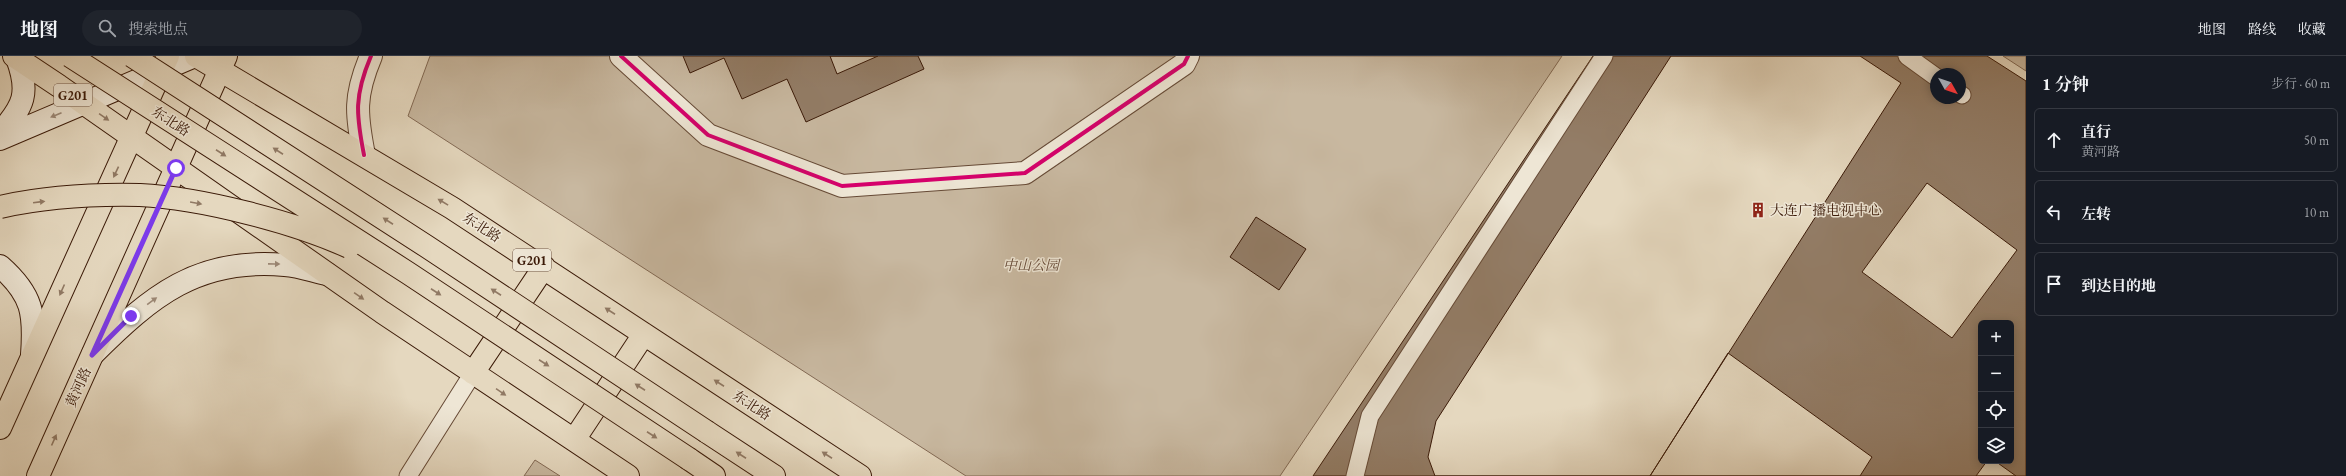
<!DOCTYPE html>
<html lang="zh">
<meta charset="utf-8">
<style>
body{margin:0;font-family:"EB Garamond","Noto Serif SC",serif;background:#20242c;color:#f1f3f6}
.controls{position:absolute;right:12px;bottom:12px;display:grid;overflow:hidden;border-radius:6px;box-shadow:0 2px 10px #0003}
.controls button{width:36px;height:36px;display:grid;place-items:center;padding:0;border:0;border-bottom:1px solid #363941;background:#171b24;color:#f1f3f6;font:20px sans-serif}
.compass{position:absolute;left:1930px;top:12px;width:36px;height:36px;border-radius:50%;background:#171b24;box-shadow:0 2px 10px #0003;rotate:130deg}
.stop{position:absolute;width:12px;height:12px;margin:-9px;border:3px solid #7c3aed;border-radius:50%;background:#fff}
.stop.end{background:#7c3aed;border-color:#fff;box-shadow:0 1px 4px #0008}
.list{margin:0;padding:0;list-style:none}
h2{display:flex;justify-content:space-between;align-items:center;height:52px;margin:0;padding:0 16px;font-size:17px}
h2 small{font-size:13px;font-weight:400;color:#9ea1a6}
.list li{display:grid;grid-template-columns:26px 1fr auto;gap:12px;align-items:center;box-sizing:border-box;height:64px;margin:0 8px 8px;padding:0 8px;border:1px solid #363941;border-radius:6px}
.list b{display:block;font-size:15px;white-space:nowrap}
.list p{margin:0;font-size:13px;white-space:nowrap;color:#9ea1a6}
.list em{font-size:13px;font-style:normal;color:#9ea1a6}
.icon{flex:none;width:22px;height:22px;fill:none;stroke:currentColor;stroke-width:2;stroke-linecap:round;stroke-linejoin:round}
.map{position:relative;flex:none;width:2026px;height:420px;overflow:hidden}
header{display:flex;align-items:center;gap:24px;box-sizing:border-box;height:56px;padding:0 20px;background:#171b24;border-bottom:1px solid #363941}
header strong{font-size:19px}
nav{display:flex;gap:22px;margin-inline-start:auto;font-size:14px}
.search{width:280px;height:36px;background:#20242c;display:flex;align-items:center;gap:10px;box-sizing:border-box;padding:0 14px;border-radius:22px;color:#9ea1a6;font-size:15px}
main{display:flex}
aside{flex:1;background:#171b24}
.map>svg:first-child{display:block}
.green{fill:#c8b8a0;stroke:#826954}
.building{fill:#937d67;stroke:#3b1a08;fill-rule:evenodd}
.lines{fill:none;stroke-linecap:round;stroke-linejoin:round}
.service-casing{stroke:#664a36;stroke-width:19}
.minor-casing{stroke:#664a36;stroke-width:24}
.secondary-casing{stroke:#3b1a08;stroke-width:24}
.primary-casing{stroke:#3b1a08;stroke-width:24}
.trunk-casing{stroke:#3b1a08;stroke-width:24}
.service{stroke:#eee6d5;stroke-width:17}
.minor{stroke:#eee6d5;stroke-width:22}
.secondary{stroke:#eee6d5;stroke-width:22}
.primary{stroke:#e5d8bf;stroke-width:22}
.trunk{stroke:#e5d8bf;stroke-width:22}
.trunk-bridge-casing{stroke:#3b1a08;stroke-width:24;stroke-linecap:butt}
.trunk-bridge{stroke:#e5d8bf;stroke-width:22}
.cycleway-casing{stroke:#eee6d5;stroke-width:6}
.cycleway{stroke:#d6006c;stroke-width:4}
.oneway{fill:#9d8a79}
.oneway2{fill:#907964}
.route{stroke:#7c3aed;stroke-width:5}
.labels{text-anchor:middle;stroke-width:3;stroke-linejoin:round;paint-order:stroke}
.shield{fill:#eee6d5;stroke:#715746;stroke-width:1}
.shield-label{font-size:13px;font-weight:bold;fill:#3b1a08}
.street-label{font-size:14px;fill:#3b1a08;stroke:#eee6d5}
.poi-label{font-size:14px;fill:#3b1a08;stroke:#eee6d5;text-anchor:start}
.park-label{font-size:14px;font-style:italic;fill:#654936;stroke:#eee6d5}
</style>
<header>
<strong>地图</strong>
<div class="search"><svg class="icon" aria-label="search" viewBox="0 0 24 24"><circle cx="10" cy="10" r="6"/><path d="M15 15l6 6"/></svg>搜索地点</div>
<nav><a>地图</a><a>路线</a><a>收藏</a></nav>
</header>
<main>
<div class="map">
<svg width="2026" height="420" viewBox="0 0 2026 420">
<rect width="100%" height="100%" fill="#e5d8bf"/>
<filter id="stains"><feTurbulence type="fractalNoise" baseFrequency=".005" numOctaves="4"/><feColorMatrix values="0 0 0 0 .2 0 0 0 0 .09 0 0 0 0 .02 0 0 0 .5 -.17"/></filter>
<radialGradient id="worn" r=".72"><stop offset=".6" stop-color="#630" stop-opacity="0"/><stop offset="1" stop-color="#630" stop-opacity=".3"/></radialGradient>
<path class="green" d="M430,0H1562L1280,420H966L408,60Z
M2003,0H2026V15Z
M535,404L560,420H524Z"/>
<path class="building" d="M683,0H918L924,13L806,66L787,23L742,43L724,2L690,17Z
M830,0H878L837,18Z
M1593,0H1987L2026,25V420H1313ZM1936,18H1960V42H1936ZM1981,267H2011V405H1981Z
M1671,0H1860L1901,27L1650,420H1435L1428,401L1436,365Z
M1927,127L2017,194L1952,282L1862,216Z
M1256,161L1306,193L1279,234L1230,201Z
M1728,297L1872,401L1860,420H1650Z
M1987,405H1995L2016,420H1976Z"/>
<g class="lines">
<g class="service-casing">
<path id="service" d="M1907,0L1936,21
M1960,38L1962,39
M408,420L473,317
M1355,420L1370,360L1604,0"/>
</g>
<g class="minor-casing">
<path id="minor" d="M621,0L708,79L842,130L1025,117L1184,8L1188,0
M364,99C356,58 354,40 371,0"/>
</g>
<g class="secondary-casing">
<path id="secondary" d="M0,77C24,50 30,37 17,2
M0,83L195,0
M0,210C33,239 35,258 32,299
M93,298C151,240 198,201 285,209C299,210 313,215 327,218"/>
</g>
<g class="primary-casing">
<path id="primary" d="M0,372L168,0
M38,420L226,0"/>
</g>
<g class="trunk-casing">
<path id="trunk" d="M14,0L59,30L382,256L628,420
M196,0L452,152L860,420
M473,317L544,211
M707,376L774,420
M574,384L644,278
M689,403L714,420"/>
</g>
<use href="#service" class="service"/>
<use href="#minor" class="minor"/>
<use href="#secondary" class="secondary"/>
<use href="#primary" class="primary"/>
<use href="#trunk" class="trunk"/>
<g class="trunk-bridge-casing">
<path id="trunk-bridge" d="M70,0L408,217L689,403
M132,0L426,190L707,376
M0,151C44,141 94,138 140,139C201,142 294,166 349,191"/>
</g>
<use href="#trunk-bridge" class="trunk-bridge"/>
<g class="cycleway-casing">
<path id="cycleway" d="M621,0L708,79L842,130L1025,117L1184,8L1188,0
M364,99C356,58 354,40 371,0"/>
</g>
<use href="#cycleway" class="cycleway"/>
</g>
<defs><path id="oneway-solid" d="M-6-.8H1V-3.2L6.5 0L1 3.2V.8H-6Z"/></defs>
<g class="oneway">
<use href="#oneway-solid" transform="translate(56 59) rotate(157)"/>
<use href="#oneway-solid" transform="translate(274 208) rotate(1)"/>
<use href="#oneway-solid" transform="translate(152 245) rotate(-36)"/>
</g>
<g class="oneway2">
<use href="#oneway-solid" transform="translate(104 61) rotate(35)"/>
<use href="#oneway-solid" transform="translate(278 95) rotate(-147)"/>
<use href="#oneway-solid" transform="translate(221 97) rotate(33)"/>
<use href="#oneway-solid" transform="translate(116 116) rotate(115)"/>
<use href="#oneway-solid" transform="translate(39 146) rotate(-7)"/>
<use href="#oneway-solid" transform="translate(443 146) rotate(-149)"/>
<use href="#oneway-solid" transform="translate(196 147) rotate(10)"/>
<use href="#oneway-solid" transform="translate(388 165) rotate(-147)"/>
<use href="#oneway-solid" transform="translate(62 234) rotate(114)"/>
<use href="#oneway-solid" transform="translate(436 236) rotate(33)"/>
<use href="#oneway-solid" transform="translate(496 236) rotate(-147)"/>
<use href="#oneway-solid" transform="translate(359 240) rotate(35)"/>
<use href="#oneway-solid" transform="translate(610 255) rotate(-147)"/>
<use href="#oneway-solid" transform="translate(544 307) rotate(33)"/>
<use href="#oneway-solid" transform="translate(719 327) rotate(-147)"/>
<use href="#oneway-solid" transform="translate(640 331) rotate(-147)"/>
<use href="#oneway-solid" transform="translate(501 336) rotate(34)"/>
<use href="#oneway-solid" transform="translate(652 379) rotate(33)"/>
<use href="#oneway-solid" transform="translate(54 384) rotate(-66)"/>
<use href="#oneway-solid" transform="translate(741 399) rotate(-147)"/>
<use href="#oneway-solid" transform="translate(827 399) rotate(-147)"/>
</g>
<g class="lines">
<path class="route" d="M131,260L92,299L176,112"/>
</g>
<defs>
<g id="building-bare" transform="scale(1.2)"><path d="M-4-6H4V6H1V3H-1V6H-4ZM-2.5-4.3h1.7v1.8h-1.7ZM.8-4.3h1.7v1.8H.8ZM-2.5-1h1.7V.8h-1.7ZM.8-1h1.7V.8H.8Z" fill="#8f2418" stroke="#eee6d5" stroke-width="2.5" paint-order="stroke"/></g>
</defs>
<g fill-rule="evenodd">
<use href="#building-bare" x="1758" y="154"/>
</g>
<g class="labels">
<g class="shield">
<rect x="54" y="28" width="38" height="22" rx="3"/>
<rect x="513" y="193" width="38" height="22" rx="3"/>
</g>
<g class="shield-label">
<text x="73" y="44">G201</text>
<text x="532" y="209">G201</text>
</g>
<g class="street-label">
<text transform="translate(171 65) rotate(33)" y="5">东北路</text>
<text transform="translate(482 171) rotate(33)" y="5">东北路</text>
<text transform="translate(78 331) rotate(-66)" y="5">黄河路</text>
<text transform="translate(752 349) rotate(33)" y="5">东北路</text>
</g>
<g class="poi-label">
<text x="1770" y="159">大连广播电视中心</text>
</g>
<g class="park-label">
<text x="1031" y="214">中山公园</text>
</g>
</g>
<rect width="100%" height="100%" filter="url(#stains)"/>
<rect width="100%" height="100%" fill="url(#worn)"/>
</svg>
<div class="controls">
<button>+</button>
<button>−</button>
<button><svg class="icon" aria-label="locate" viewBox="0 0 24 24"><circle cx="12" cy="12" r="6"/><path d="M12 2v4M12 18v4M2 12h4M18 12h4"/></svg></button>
<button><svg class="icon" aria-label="layers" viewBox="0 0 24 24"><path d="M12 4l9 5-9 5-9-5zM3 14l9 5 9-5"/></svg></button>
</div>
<svg class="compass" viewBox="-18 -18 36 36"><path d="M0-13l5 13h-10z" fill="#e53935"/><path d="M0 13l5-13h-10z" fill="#9ea1a6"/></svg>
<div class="stop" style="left:176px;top:112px"></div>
<div class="stop end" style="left:131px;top:260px"></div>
</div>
<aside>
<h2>1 分钟<small>步行 · 60 m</small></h2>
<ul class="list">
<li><svg class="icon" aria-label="ahead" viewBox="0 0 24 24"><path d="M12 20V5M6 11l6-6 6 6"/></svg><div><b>直行</b><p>黄河路</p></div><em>50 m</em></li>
<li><svg class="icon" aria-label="left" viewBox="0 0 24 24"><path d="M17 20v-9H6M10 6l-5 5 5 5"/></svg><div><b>左转</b></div><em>10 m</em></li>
<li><svg class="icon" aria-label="arrive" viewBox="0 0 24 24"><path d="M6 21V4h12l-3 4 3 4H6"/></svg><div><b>到达目的地</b></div></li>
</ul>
</aside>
</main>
